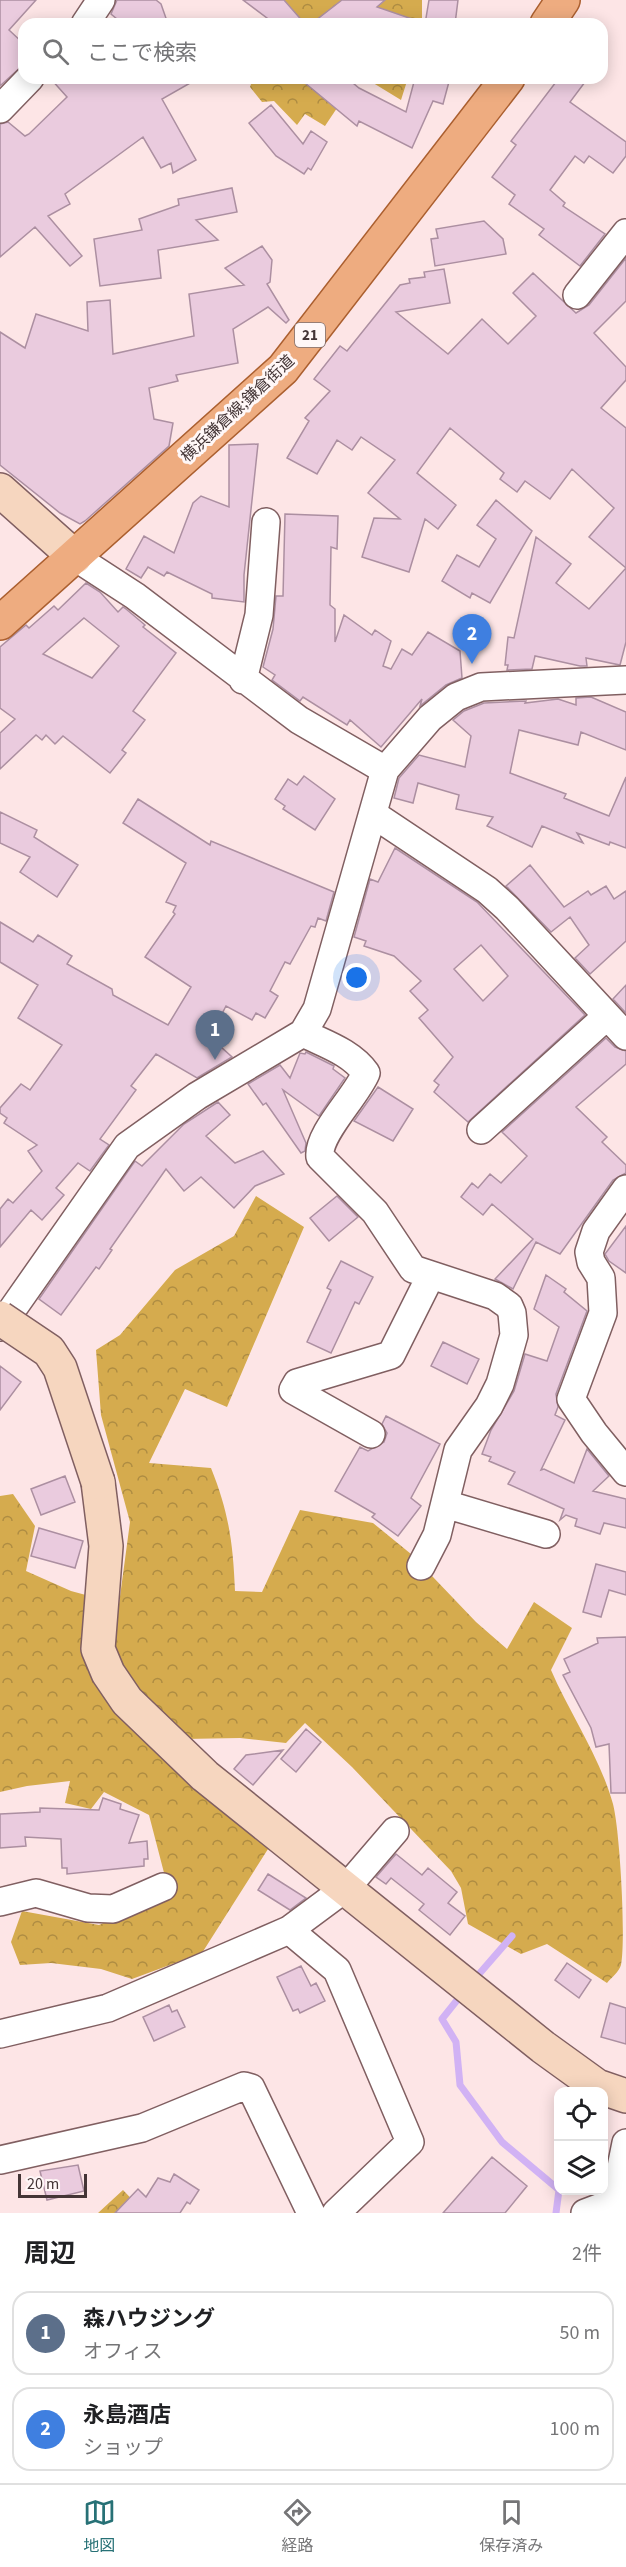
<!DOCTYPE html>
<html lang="ja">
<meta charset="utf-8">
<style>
body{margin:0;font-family:"Source Sans 3","Noto Sans JP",sans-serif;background:#f2f2f2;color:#202124}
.controls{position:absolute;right:18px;bottom:18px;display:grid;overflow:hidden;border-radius:12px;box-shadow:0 3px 15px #0003}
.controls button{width:54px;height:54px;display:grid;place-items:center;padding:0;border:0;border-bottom:2px solid #e0e0e0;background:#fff;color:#202124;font:30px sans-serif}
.scale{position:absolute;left:18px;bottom:15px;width:69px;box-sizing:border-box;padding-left:6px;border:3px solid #443536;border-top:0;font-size:16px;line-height:21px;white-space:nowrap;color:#443536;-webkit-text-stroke:4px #fff7f7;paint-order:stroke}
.you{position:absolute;left:357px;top:978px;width:21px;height:21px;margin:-15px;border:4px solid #fff;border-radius:50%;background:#1a73e8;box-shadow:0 0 0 9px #1a73e833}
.badge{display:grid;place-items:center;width:39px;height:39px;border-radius:50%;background:#277176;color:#fff;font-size:20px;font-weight:700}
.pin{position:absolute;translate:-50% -50px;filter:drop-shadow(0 2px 3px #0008)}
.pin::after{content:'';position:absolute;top:32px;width:21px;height:18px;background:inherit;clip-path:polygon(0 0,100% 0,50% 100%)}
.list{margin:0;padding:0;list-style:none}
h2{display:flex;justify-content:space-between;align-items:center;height:78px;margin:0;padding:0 24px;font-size:26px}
h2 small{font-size:20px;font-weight:400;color:#757577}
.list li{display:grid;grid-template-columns:39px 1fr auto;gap:18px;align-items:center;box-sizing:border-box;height:84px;margin:0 12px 12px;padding:0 12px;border:2px solid #e0e0e0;border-radius:18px}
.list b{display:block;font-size:22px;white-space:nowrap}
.list p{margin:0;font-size:20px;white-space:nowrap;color:#757577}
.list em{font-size:20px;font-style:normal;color:#757577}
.icon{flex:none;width:33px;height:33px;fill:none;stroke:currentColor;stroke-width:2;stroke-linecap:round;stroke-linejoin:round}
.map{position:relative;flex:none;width:626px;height:2213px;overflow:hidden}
.search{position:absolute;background:#fff;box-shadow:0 3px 15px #0003;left:18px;right:18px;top:18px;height:66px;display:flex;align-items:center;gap:15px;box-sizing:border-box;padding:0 21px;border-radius:18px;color:#757577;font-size:22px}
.sheet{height:270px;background:#fff}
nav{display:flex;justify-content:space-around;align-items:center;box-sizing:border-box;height:84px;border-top:2px solid #e0e0e0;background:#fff;font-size:16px;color:#757577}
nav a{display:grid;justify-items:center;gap:3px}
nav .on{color:#277176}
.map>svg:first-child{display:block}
.forest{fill:url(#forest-crowns)}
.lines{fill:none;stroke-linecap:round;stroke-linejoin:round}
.stream{stroke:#d1b2f4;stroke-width:7}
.building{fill:#eacbde;stroke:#ac8fa1;stroke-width:1.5;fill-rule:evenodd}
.street-casing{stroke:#805f61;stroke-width:30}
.secondary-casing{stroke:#805f61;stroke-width:36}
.primary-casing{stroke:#ab5f2f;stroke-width:36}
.street{stroke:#fff;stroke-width:27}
.secondary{stroke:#f6d6bf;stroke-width:33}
.primary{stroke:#eeac80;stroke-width:33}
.secondary-bridge-casing{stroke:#805f61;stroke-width:36;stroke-linecap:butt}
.secondary-bridge{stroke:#f6d6bf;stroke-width:33}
.labels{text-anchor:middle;stroke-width:6;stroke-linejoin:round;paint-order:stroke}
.shield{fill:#fff7f7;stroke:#7c6f70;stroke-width:1.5}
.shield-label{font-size:15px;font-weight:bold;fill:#443536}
.street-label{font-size:16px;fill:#443536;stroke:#fff7f7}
</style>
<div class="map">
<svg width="626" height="2213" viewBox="0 0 626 2213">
<defs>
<pattern id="forest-crowns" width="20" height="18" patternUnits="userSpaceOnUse" patternTransform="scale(1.5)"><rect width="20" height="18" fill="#d5ab4e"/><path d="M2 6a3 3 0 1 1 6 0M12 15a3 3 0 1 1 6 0" fill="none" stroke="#ae8c42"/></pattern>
</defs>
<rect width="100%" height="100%" fill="#fde5e6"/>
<path class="forest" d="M282,0H422V24H262Z
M253,78H357L325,126L305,114L297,125L274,101L262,102L250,87Z
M365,78H408L401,100Z
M256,1196L304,1227L227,1407L185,1389L149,1463L211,1468C229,1513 233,1543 235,1591L262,1592L300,1510L373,1523L411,1554L476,1622L507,1649L534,1602L572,1628L551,1670C570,1714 600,1757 613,1804C620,1831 626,1939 621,1965C619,1972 611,1978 607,1983L547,1944L521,1954L468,1924L461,1888L451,1871L352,1767L305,1723L286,1743L240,1738L184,1739L172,1762L268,1849L202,1953L132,1979L101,1969L51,1963L20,1965L11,1942L22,1911L99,1925L169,1892L149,1815L104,1792L91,1809L65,1803L70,1781L27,1786L0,1792V1496L13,1494L35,1526L26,1571L71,1591L119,1604L130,1522L101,1415L96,1350L120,1335L175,1270L234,1236Z
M123,2190L145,2213H98Z"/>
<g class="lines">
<path class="stream" d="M473,1981L512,1936
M462,1994L442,2019L456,2042L460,2085L502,2142L558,2189
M556,2213L559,2190"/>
</g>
<path class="building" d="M0,0H36L9,30L24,44V64L0,86Z
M117,0H156L161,4L168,24H123L111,14Z
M243,0H284L305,24H275Z
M342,0H385L377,7L418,21L417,24H311Z
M429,0H458L455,24H425Z
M50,78H199L162,99L196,160L173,173L171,163L161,168L143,137L65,194L70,204L48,216L82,256L70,266L35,227L0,257V124L8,122L25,136L29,134L67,97Z
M299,78H347L359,88L406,112L415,78H450L443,104L433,101L412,148L359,121L357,126Z
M559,78H588L570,102L626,142V156L613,173L589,156L584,163L575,156L550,190L565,203L563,206L605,234L580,266L539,235L544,229L509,204L515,195L492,177L516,145L511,141Z
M271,105L303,144L311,131L327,142L311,170L308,168L304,174L276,156L249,123Z
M232,188L237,212L196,220L218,240L158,250L161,278L100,286L94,239L142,230L139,219L179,205L178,199Z
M484,221L503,239L506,254L435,266L431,239L438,238L436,229Z
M262,246L272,260L270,282L267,284L289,320L286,323L268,307L233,329L238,363L176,375L178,381L149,388L154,419L173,423L169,446L85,521L80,524L60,513L0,465V332L25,348L36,314L88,331L87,302L110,300L113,354L194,336L189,294L244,285L225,268Z
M626,258V301L594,333L626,367V380L601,408L626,428V642L620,665L586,658L587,666H580L535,656L532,669L507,670L508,665H505L508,637L514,638L536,537L571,564L556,583L589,609L626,568L589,537L614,508L572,469L550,499L525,481L517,492L500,479L504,473L450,428L417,473L456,505L438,529L425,519L409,572L362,557L374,518L400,519L368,493L395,460L361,437L352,450L337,440L317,474L287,458L309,421L305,418L330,391L314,379L340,346L347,351L400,285L410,283L409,279L425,277L424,272L444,269L450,303L396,312L448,354L482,319L508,344L536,316L513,293L533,273L576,313L589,305Z
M258,444L244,575V602L212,598V594L167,572L164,576L148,567L141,578L126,569L144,536L174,553L193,503L201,496L229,507V445Z
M496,500L532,531L490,603L472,593L470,598L442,581L457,555L479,567L496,539L477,525Z
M285,514L338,516L337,549L331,547L330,605L335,609V642L344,615L372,635L375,630L391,641L383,666L391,669L402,649L412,655L428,632L460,651L462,678L446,685L420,706L422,699L381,747L350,720L347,725L303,697L300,701L272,680L275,675L263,667L273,629L276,596H283Z
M86,583L100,592L118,612L123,607L126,609L145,625L143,627L176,653L133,711L145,720L122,750L126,753L110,773L63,736L55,744L46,735L42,740L36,735L0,769V733L15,719L0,708V647L26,625L29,628L54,606L58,610ZM84,618L119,646L92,678L43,654Z
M591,697L626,712V750L581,732L578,745L519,730L510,773L566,794L564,798L609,816L626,777V848L610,842L609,845L577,833L583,843L542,826L532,847L487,826L493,817L456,809L459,795L418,783L413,803L394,798L399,778L419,755L465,767L471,736L453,720L464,711L484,703L526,701L525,703L558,699L576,705V698Z
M304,776L335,799L315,830L283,809L285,806L275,799L288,779L297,785Z
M138,799L210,845L211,841L334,892L326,921L318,918L315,927L311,926L290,964L285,962L270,991L278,996L265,1018L256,1013L252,1020L226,1006L210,1037L232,1057L197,1078L156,1054L131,1086L136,1090L100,1139L109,1145L90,1171L78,1163L56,1188L64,1195L42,1220L31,1210L0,1247V1209L8,1199L13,1203L42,1171L28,1151L37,1145L4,1123L7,1118L0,1113V1108L21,1084L30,1090L62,1045L18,1018L38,985L0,962V922L33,942L38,935L72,956L67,964L112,989L113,995L168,1025L191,987L145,957L175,914L173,912L176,906L166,902L186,863L123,823Z
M0,812L37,830L34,837L78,865L57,897L20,872L30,857L0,843Z
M395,848L477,902L585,1015L468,1122L434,1092L439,1085L434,1081L453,1057L419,1018L428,1010L410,991L421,981L394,956L364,946L366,941L354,937L370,879L378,882ZM481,945L508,976L483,1001L454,969Z
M530,865L564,907L588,891L591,895L606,886L614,899L626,891V941L590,974L575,958L589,945L570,917L551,932L506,886Z
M626,985V1013L613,999Z
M606,1038L615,1047L626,1051V1064L576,1107L607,1137L602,1142L626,1165V1173L613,1180L560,1254L536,1242L513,1289L495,1279L533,1239L492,1204L483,1215L461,1197L472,1183L478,1188L490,1174L501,1183L527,1156L502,1132Z
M306,1052L334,1066L333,1069L345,1078L319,1116L283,1090L306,1143L305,1151L301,1153L266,1103L263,1105L248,1084L280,1065L290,1078L300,1053L305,1054Z
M378,1087L413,1109L393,1141L354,1121Z
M218,1102L230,1115L206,1136L235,1163L263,1151L284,1174L255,1186L234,1208L201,1177L184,1191L166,1169L110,1249L112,1250L99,1269L96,1267L61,1315L39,1299L135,1161L142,1166L184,1124Z
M337,1196L358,1217L329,1241L310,1218Z
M626,1226V1273L609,1261L605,1254Z
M341,1261L373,1277L359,1304L355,1302L331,1353L307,1342L331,1290L327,1288Z
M546,1275L566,1289L564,1292L587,1311L556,1394L558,1407L555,1415L565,1420L541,1470L544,1469L574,1483L587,1449L609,1476L593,1491L626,1499V1528L604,1523L600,1534L575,1526L577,1519L566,1515L560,1520L564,1509L508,1484L515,1472L489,1461L491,1457L482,1454L491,1430L514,1391L525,1354L547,1361L559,1327L534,1309Z
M443,1342L479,1359L467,1384L431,1366Z
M0,1366L21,1382L0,1410Z
M386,1416L440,1444L411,1498L421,1506L398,1536L372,1517L375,1514L335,1491L360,1447L368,1451L384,1442L387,1433L382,1424Z
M65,1476L75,1502L41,1515L31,1489Z
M39,1528L83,1541L75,1568L31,1556Z
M596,1564L626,1572V1595L609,1590L601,1617L583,1612Z
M626,1637V1793H611L609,1744L596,1747L591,1728L563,1675L570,1672L564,1659L598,1643L597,1638Z
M306,1729L321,1742L296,1772L281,1759Z
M283,1750L253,1785L234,1769L246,1755Z
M103,1798L121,1804L120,1809L139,1815L129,1843L147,1841L148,1859H144V1866L67,1874V1868H62L61,1839L25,1837L26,1846L0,1848V1814L40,1812V1808L99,1810Z
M396,1854L422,1875L428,1868L457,1892L448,1903L465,1916L450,1935L419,1910L424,1904L391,1878L386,1884L376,1877Z
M268,1874L306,1898L290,1910L258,1890Z
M567,1963L591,1980L579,1998L555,1980Z
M301,1966L311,1986L316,1983L325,2001L300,2013L298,2009L293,2011L277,1977Z
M610,2003L626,2008V2044L601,2037Z
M169,2005L172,2012L177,2010L185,2027L154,2041L143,2017Z
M492,2157L527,2186L505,2213H443Z
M78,2165L84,2191L47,2200L40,2171Z
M174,2174L199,2190L190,2204L187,2202L180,2213H115L138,2189L146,2197L158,2178L170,2182Z"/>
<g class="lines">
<g class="street-casing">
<path id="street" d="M85,24L101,0
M0,109L30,78
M577,295L626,233
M75,557L135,596L299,720L385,770
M243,680L259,615L266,522
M373,814L487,890L507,908L626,1036
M303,1033C325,1044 351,1052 366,1073C356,1097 317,1134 320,1157L375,1212L413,1269L495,1296L509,1306L512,1313L514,1335L500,1384L489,1406L458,1450L437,1535L421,1566
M481,1130L607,1016
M626,1189L596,1231L589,1252L591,1262L601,1278L603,1313L571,1399L594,1433L626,1472
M0,1327L127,1146L197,1096L303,1033L317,1009L385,770L430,718L456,697L481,687L626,680
M371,1434L293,1390L297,1383L391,1355L430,1277
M445,1504L546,1534
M0,1902L36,1893L88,1908L113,1909L163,1887
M289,1930L337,1970L410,2142L336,2213
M0,2034L108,2008L289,1930L347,1887L395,1831
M0,2160L142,2128L244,2086L251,2088L311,2213
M585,2213L614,2202
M621,2213L614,2202L626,2143"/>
</g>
<g class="secondary-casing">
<path id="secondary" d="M0,490L75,557
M98,1482L106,1546L98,1649L108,1673L127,1701L205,1776L543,2047L597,2086L626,2096"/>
</g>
<g class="primary-casing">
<path id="primary" d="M547,24L563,0
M0,623L283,369L508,78"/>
</g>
<use href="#street" class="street"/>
<use href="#secondary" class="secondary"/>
<use href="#primary" class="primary"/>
<g class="secondary-bridge-casing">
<path id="secondary-bridge" d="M0,1318L49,1351L60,1368L98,1482"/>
</g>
<use href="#secondary-bridge" class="secondary-bridge"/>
</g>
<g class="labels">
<rect class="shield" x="295" y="323" width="30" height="24" rx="4.5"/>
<g class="shield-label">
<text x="310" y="340">21</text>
</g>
<g class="street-label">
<text transform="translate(237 408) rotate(-43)" y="6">横浜鎌倉線;鎌倉街道</text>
</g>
</g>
</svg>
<div class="controls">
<button><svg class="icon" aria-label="locate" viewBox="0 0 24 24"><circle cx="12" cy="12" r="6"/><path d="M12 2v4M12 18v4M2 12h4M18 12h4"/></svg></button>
<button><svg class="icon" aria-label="layers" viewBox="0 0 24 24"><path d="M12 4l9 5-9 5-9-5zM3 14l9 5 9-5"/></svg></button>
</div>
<div class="scale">20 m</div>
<div class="you"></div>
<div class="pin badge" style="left:215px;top:1060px;background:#5c6f8a">1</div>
<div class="pin badge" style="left:472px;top:664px;background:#3f7fe0">2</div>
<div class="search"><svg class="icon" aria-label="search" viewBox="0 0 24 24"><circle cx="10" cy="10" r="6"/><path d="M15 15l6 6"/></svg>ここで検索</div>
</div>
<section class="sheet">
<h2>周辺<small>2件</small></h2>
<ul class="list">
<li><span class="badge" style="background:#5c6f8a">1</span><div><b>森ハウジング</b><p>オフィス</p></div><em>50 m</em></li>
<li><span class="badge" style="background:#3f7fe0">2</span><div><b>永島酒店</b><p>ショップ</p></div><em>100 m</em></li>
</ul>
</section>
<nav>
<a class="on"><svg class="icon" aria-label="map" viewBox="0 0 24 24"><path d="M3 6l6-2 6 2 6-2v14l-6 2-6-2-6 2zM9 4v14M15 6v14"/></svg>地図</a>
<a><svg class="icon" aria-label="directions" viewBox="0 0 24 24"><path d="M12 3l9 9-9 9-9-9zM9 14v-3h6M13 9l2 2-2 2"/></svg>経路</a>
<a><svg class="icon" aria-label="saved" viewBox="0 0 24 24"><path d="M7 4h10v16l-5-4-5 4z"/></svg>保存済み</a>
</nav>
